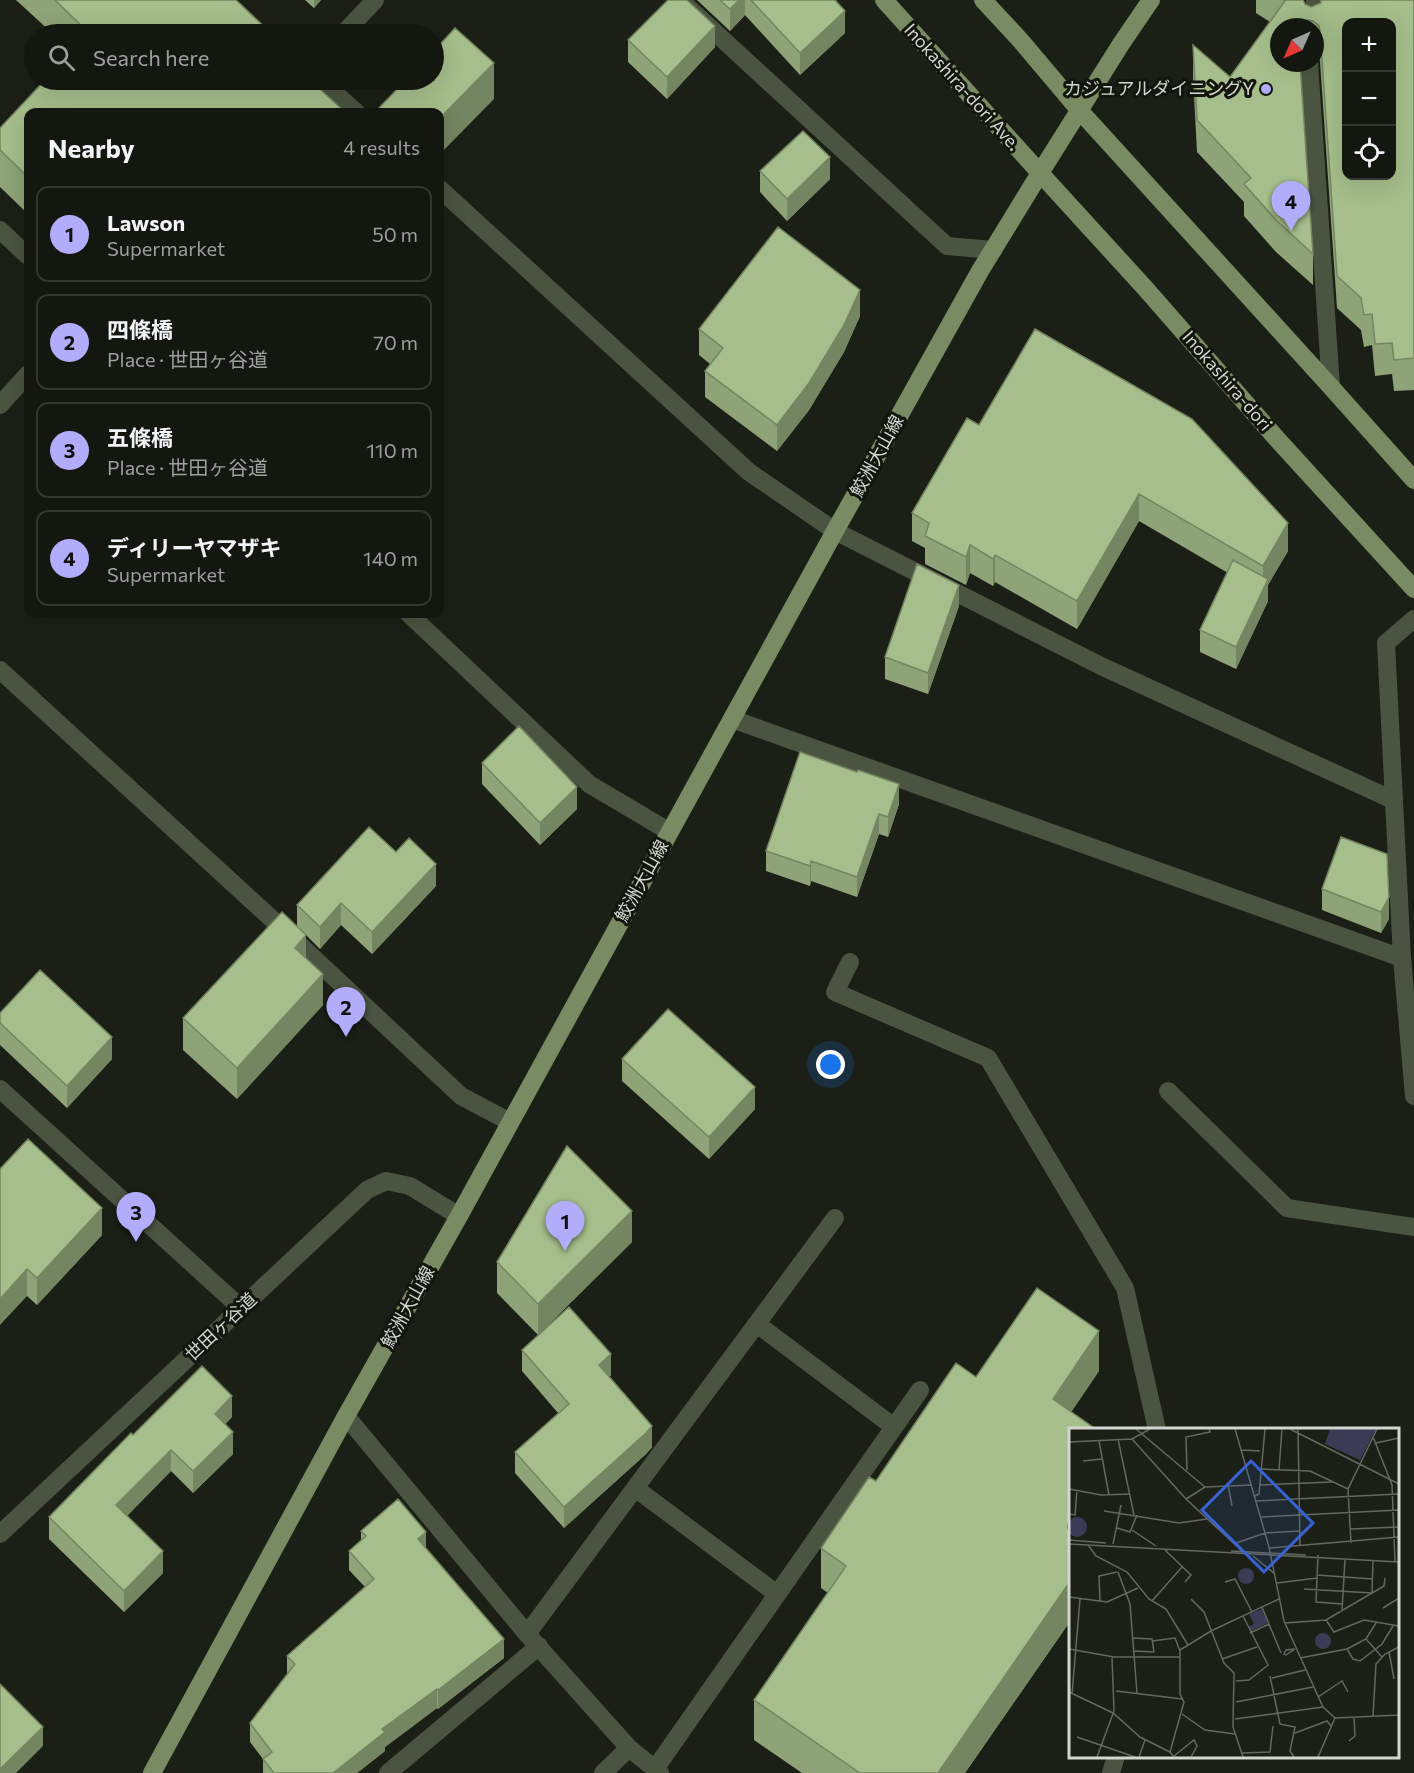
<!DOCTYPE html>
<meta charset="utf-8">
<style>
body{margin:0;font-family:Commissioner,"Noto Sans JP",sans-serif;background:#21241e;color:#f1f3f6}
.controls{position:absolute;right:18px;top:18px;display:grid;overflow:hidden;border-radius:12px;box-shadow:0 6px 24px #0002}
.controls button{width:54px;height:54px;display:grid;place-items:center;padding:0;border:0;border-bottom:2px solid #333630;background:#141710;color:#f1f3f6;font:30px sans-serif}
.compass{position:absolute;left:1270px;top:18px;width:54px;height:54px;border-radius:50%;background:#141710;box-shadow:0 6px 24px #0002;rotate:225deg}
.you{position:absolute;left:831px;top:1065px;width:21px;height:21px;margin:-15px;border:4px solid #fff;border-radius:50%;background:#1a73e8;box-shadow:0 0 0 9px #1a73e833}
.badge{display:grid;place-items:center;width:39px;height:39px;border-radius:50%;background:#b1adfa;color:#111;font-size:20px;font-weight:700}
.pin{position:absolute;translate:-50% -50px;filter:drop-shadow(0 2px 3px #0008)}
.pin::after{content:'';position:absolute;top:32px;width:21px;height:18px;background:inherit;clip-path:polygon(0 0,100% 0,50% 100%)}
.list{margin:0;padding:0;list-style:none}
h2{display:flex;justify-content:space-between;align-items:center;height:78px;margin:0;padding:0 24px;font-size:26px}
h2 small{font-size:20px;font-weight:400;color:#9d9f9f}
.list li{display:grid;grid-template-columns:39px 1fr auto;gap:18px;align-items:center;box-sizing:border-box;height:96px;margin:0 12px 12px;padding:0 12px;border:2px solid #333630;border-radius:12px}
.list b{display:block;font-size:22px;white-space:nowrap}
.list p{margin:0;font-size:20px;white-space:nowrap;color:#9d9f9f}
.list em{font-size:20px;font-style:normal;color:#9d9f9f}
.icon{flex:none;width:33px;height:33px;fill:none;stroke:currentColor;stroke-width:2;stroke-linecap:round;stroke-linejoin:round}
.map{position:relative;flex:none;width:1414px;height:1773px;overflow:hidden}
.search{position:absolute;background:#141710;box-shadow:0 6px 24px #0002;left:24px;top:24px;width:420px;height:66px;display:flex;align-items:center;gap:15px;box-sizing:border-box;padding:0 21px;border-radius:33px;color:#9d9f9f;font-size:22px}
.panel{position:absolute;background:#141710;box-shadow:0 6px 24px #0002;left:24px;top:108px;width:420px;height:510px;border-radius:12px}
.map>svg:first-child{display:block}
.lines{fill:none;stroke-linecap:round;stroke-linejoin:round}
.minor{stroke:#4b5441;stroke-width:18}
.major{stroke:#788b62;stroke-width:18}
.wall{fill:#8ea378}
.shaded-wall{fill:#748561}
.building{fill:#a5be8b;stroke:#748561;stroke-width:1.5;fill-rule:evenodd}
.poi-dot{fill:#b1adfa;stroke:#12160d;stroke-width:2}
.labels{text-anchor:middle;stroke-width:6;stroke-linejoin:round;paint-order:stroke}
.street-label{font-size:18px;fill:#d3d6d0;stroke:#12160d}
.poi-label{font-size:18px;fill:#d3d6d0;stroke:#12160d;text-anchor:end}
.inset-road{fill:none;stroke:#656860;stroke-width:1.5}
.view{fill:#3862d7;fill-opacity:0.15;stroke:#3862d7;stroke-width:3}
.inset-edge{fill:none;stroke:#d3d6d0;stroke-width:3}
</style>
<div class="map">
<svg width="1414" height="1773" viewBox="0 0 1414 1773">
<rect width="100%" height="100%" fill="#1b1f16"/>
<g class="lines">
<path class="minor" d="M680,0L947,246L993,250
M1312,27L1315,0
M343,34L375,0
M1309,63L1331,387
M320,80L356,112
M440,189L749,472L835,531L1101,666L1393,800
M0,230L28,256
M0,405L28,374
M409,614L589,784L670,832
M1414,619L1386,643L1402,958L1414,1096
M0,670L273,920L461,1096L510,1122
M732,719L1402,958
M850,962L835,992L988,1058L1125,1288L1157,1430
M0,1089L241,1308
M1168,1091L1287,1208L1414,1227
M757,1324L894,1427
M346,1416L527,1634L629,1748L660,1773
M635,1488L777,1594
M0,1534L367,1190L386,1181L410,1186L459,1216
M527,1634L835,1218
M655,1769L920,1390
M388,1773L539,1646
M603,1773L629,1748
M1111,1773L1116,1756"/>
<path class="major" d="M884,0L1040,173L1145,288L1277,439L1414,589
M983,0L1021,41L1080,111L1331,387L1414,480
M152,1773L346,1416L459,1216L835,531L980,271L1040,173L1121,44L1151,0"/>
</g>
<path class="wall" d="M16,0H236L272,34H53Z
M305,0H321L314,8Z
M697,0H835L845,33L800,75L745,15L730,31Z
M1256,0H1303L1305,4L1311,7L1321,3L1414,0V390L1394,391L1392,374L1375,376L1372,345L1364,347L1361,330L1337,308L1320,62L1319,57L1315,54V27H1279L1313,254V285L1276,252L1244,216V202L1197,152L1193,77V45L1230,77L1270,22L1256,13Z
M628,40L715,47L667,99L628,62Z
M45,80H279V82L282,80H310L345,112H28V214L0,187V128Z
M760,171L830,179L787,221L760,192Z
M860,316L844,352L809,410L777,451L705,397V371L710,364L699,355V329Z
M979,425L1288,551L1268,585V601L1236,669L1200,652V630L1228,573L1139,521L1077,629L995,582L993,586L970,573L966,585L925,564V548L912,541V513Z
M959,606L928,694L885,679V657Z
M482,763L577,809L540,845L482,784Z
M857,772L899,804L888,837L879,834L857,897L811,881L810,886L766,871V851Z
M396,852L436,886L372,954L341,925L320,949L306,935V958L323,1005L237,1099L183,1050V1018L297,926V905Z
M1387,854L1389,919L1381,933L1322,910V889Z
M0,1013L112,1059L67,1108L0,1045Z
M622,1059L755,1109L709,1159L622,1081Z
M0,1169L102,1235L37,1305L27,1296Z
M632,1242L538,1335L497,1293V1262Z
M522,1350L611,1375L609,1377L652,1447L646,1454L564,1528L515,1473V1452L558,1413L522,1371Z
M1099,1371L1071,1412V1620L965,1773H802L754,1740V1700L828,1593L821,1588V1548L876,1481L976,1377Z
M232,1417L225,1424L233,1454L193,1493L171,1471L127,1516L163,1573L124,1612L49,1539V1517L133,1435Z
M361,1531L426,1549L504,1658L438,1709L437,1708L385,1747V1751L357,1773H263V1759L250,1742V1723L287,1674V1656L365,1587L349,1570V1551L361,1541Z"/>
<path class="shaded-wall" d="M314,0H321L314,8Z
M739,0H745V15L730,31V9Z
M845,11V33L800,75V53Z
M1308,20V27H1299V26Z
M715,26V47L667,99V77Z
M494,63V99L440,154V118Z
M260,80H279V87L260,109Z
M830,157V179L787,221V199Z
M860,290V316L844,352L809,410L777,451V425Z
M1139,494V521L1077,629V601Z
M1288,523V551L1268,585V601L1236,669V647L1263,589V566Z
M970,545V573L966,585V557Z
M995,555V582L993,586V559Z
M959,585V606L928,694V673Z
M899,784V804L888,837V817Z
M577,787V809L540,845V823Z
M879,814V834L857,897V877Z
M811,861V881L810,886V866Z
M436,864V886L372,954V932Z
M1389,897V919L1381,933V912Z
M341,903V925L320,949V927Z
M306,935V966L295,948Z
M323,974V1005L237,1099V1068Z
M112,1037V1059L67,1108V1086Z
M755,1087V1109L709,1159V1137Z
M102,1208V1235L37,1305V1278Z
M632,1211V1242L538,1335V1304Z
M27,1269V1296L0,1325V1299Z
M1099,1331V1371L1053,1439V1399Z
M611,1354V1375L599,1386V1365Z
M232,1396V1417L215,1436V1414Z
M652,1426V1447L646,1454L564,1528V1507Z
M233,1432V1454L193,1493V1471Z
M171,1450V1471L116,1527V1505Z
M426,1532V1551L418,1539Z
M163,1551V1573L124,1612V1591Z
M1071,1580V1620L965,1773H938Z
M504,1639V1658L438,1709V1690Z
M437,1689V1708L385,1747V1751L357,1773H333L382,1729Z
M43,1727V1746L16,1773H0V1769Z"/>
<path class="building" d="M55,0H236L272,34H88L89,33Z
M668,0H687L715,26L667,77L628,40Z
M720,0H739L730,9Z
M751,0H835L845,11L800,53Z
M1283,0H1303L1305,4L1311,7L1321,3V0H1414V358L1394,360L1392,343L1375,344L1372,314L1364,315L1361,298L1337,276L1320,31L1319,26L1313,21L1308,20L1299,27H1279V63H1300L1313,254L1276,220L1244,184L1251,178L1197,120L1193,45L1230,77L1285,1ZM1347,22H1392V176H1347Z
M455,28L494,63L440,118V112H375L406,80H434V51Z
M45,80H261L264,84L269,87L275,86L282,80H310L345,112H28V177L0,150V128Z
M803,131L830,157L787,199L760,171Z
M778,227L860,290L844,325L809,383L777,425L705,371L723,348L699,329Z
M1035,329L1192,419L1288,523L1263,566L1139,494L1077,601L995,555L993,559L970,545L966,557L925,536L929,523L912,513L967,418L979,425Z
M1233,560L1268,579L1236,647L1200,630Z
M917,564L959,585L928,673L885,657Z
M519,726L577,787L540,823L482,763Z
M800,752L857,772L858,770L899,784L888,817L879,814L857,877L811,861L810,866L766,851Z
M369,827L396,852L409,838L436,864L372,932L341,903L320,927L297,905Z
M1341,837L1387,854L1389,897L1381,912L1322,889Z
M282,912L306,935L295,948L323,974L237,1068L183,1018Z
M40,970L112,1037L67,1086L0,1023V1013Z
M668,1009L755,1087L709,1137L622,1059Z
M28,1139L102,1208L37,1278L27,1269L0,1299V1169Z
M567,1146L632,1211L538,1304L497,1262Z
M1037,1288L1099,1331L1053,1399L1097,1430H1071V1580L938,1773H860L754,1700L846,1566L821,1548L869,1477L876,1481L956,1363L976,1377Z
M569,1307L611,1354L599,1365L652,1426L646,1433L564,1507L515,1452L569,1404L522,1350Z
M202,1366L232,1396L215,1414L233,1432L193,1471L171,1450L116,1505L163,1551L124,1591L49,1517L131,1433L133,1435Z
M398,1499L426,1532L418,1539L504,1639L438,1690L437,1689L382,1729L385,1732L333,1773H274L263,1759L272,1752L250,1723L295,1664L287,1656L374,1579L349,1551L366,1536L361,1531Z
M0,1684L43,1727L0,1769Z"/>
<circle class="poi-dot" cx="1266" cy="89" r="6"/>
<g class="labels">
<g class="street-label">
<text transform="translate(962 87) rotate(48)" y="6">Inokashira-dori Ave.</text>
<text transform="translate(1227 381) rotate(49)" y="6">Inokashira-dori</text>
<text transform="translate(877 456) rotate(-61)" y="6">鮫洲大山線</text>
<text transform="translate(642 881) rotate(-61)" y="6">鮫洲大山線</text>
<text transform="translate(408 1307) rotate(-61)" y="6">鮫洲大山線</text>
<text transform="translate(221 1327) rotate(-43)" y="6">世田ヶ谷道</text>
</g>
<g class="poi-label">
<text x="1254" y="95">カジュアルダイニングY</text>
</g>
</g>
<g transform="translate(1069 1428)">
<rect width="330" height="330" fill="#1b1f16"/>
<path d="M261,1H307L291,32L256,16ZM-2 99a10 10 0 1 1 20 0a10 10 0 1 1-20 0ZM169 148a8 8 0 1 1 16 0a8 8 0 1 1-16 0ZM193,181L199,195L182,203L179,199L185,196L180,186ZM246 213a8 8 0 1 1 16 0a8 8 0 1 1-16 0Z" fill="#3c3b56"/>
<path class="inset-road" d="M67,1L136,59M166,1L200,119L215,193L254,279L266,290L249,329M221,1L330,56M229,1L231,118M304,9L323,57L326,133M49,11L65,87M63,11L117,71L173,123M30,13L40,67M0,14L63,11L81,1M307,15L330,10M172,22L191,23M14,33L33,31M191,41L241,43L279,61M118,42L117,9L141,4L140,1M210,42L213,1M159,56L163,78M190,57L263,54M0,61L32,67L61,66M186,68L190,66L196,1M117,71L136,59L183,57M187,73L330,66M35,83L110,95L138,91M0,86L6,87L8,62M192,89L330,82M48,100L61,104L68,87M281,101L330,99M63,102L87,118M0,112L37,115M167,115L196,105L231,103M282,115L279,61L308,1M0,116L330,134M44,116L52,77M19,117L27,128L58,144L80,171L97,181L119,217M201,120L330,109M96,122L122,147L116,154M162,123L237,127M249,127L247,174L274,176M184,128L206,146M49,144L61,176L68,265M248,147L303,151M156,154L166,151L183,184M208,155L248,150M235,161L303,165M303,165L304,132M0,169L38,174L69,160M122,171L135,184L155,235L165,245L164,299L174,329M31,173L30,148L48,144M83,173L113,139M193,179L212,225M314,180L330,170M273,183L276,131M257,192L265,204L295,192L330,198M216,195L257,192L315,158L316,150M181,205L200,196M64,210L83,211L85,224L65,223M297,211L313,229M83,213L106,210L111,223M0,221L45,229H111M226,221L217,227L215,226L217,222ZM278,221L284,231L291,233L313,216L324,198M320,224L325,251M231,230L278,221L297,211L307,195M153,231L188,219M201,248L211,296L226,299L221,323L225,329M203,250L236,242M167,253L180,252L199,237L174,188M47,263L113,271M0,264L44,285L71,309L101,324M3,266L11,171M249,269L273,253L279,264M167,274L244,259M113,286L136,302L166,306M304,288L307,236L316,226L330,219M266,290L330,287M166,291L254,279M226,305L258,293L263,299M8,309L66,329M280,313L286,308L285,289M173,325L201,324L204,298M105,328L125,312L128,318L122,329M28,329L45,283L43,229M70,329L76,312M105,329L101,324L115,274L111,266V222L142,203L210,171"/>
<path class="view" d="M182,33L244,95L195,144L133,82Z"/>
<rect width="330" height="330" class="inset-edge"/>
</g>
</svg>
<div class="controls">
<button>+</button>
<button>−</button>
<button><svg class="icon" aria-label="locate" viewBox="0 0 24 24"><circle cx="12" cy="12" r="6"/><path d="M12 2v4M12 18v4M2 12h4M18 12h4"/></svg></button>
</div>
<svg class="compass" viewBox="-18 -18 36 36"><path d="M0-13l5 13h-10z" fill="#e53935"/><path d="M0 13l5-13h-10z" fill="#9d9f9f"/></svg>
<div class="you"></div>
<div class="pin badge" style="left:565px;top:1251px">1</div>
<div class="pin badge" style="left:346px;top:1037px">2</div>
<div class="pin badge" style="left:136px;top:1242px">3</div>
<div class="pin badge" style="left:1291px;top:231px">4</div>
<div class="search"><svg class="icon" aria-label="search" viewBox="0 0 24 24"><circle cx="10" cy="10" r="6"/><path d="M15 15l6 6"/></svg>Search here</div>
<section class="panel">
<h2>Nearby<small>4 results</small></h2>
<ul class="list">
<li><span class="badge">1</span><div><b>Lawson</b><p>Supermarket</p></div><em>50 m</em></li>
<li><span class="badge">2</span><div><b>四條橋</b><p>Place · 世田ヶ谷道</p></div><em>70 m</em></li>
<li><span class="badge">3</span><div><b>五條橋</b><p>Place · 世田ヶ谷道</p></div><em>110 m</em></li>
<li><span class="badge">4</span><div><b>ディリーヤマザキ</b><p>Supermarket</p></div><em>140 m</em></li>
</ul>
</section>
</div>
